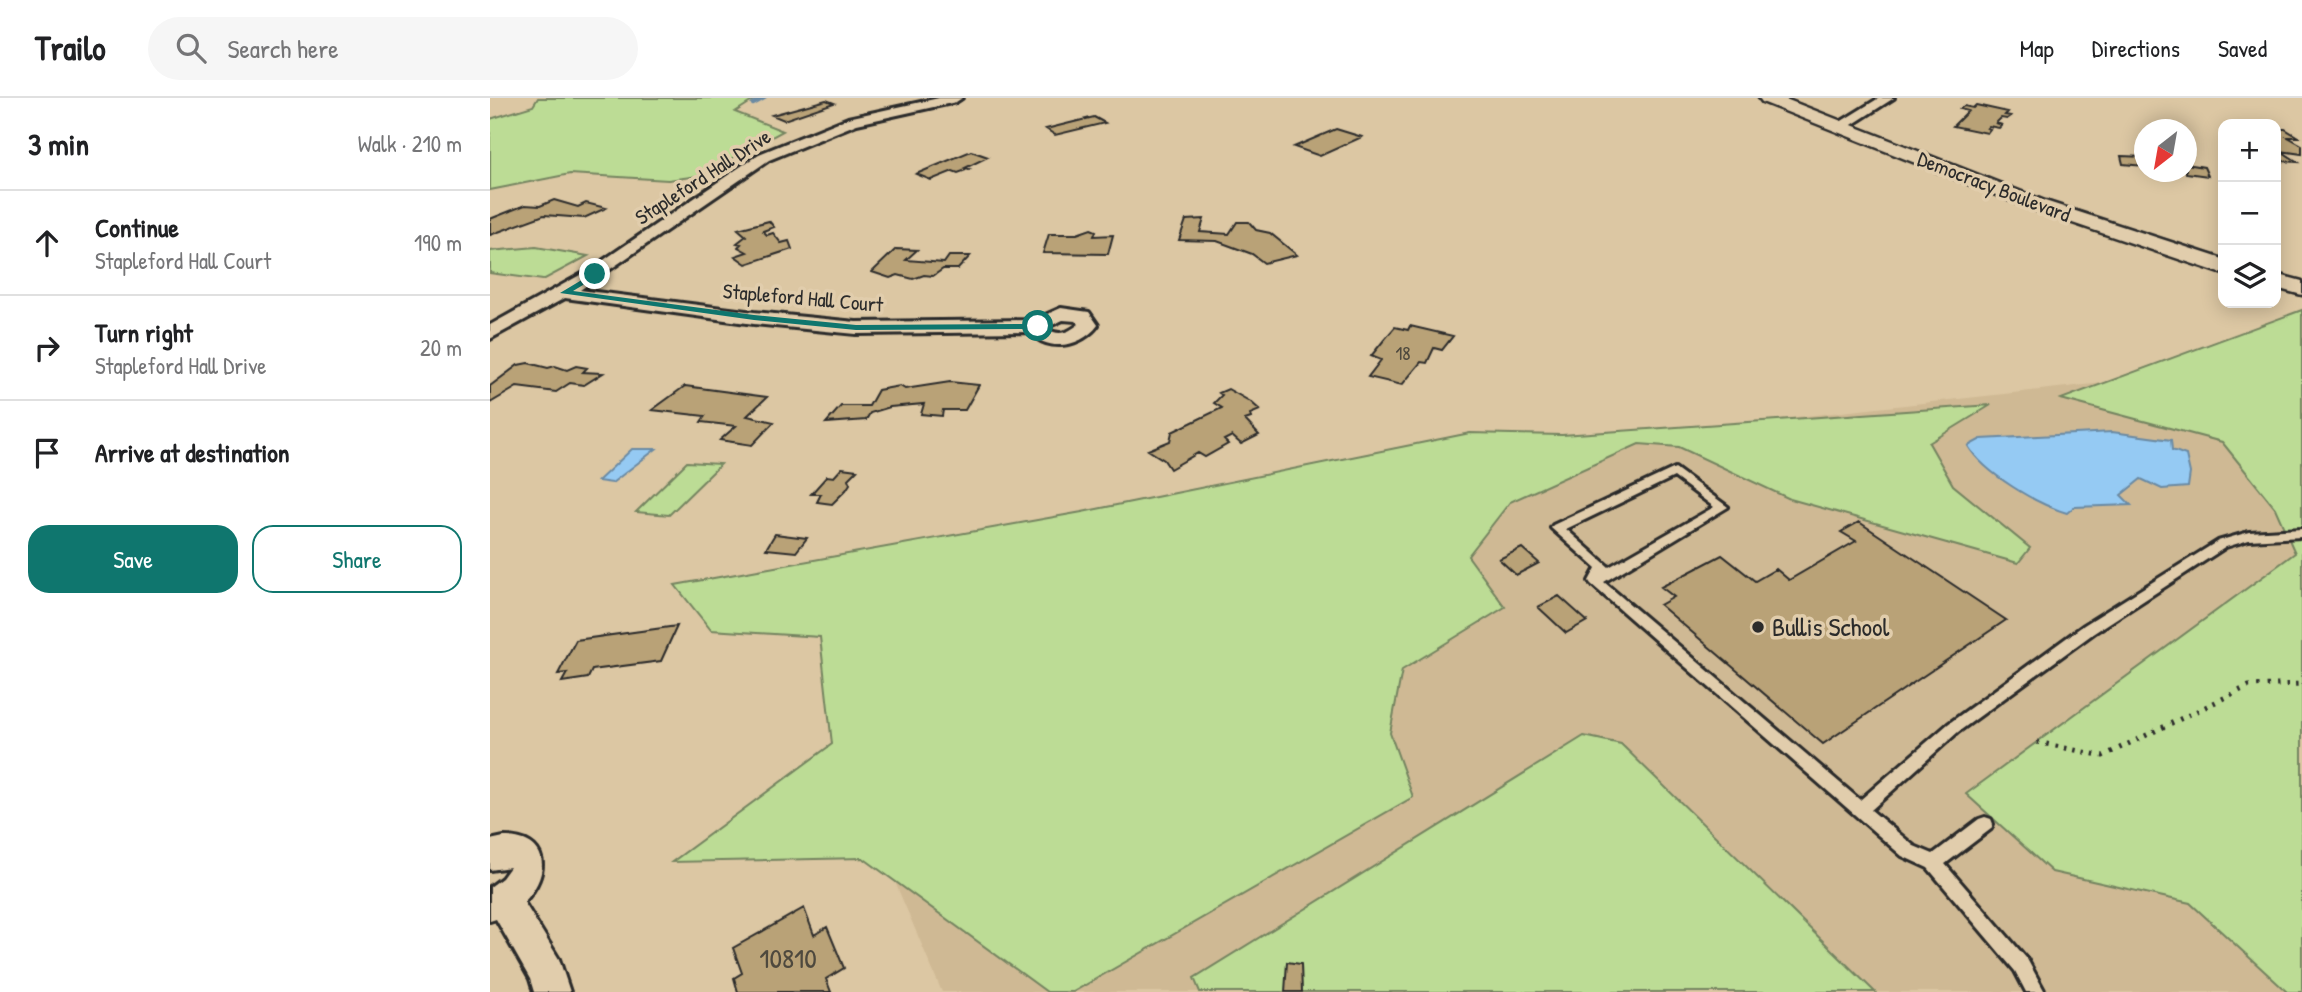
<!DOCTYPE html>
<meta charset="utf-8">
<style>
body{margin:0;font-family:"Patrick Hand",sans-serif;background:#f6f6f6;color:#202124}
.controls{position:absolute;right:21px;top:21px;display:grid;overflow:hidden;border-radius:14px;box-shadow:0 4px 18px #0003}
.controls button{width:63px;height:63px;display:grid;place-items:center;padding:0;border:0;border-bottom:2px solid #e0e0e0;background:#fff;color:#202124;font:35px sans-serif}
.compass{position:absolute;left:1644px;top:21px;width:63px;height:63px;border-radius:50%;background:#fff;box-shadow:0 4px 18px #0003;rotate:211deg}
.stop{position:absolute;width:21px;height:21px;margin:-16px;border:5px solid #0f766e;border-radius:50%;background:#fff}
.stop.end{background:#0f766e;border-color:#fff;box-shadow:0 2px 7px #0008}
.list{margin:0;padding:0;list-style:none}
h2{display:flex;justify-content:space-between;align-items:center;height:91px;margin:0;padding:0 28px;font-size:30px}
h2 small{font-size:23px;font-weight:400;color:#757577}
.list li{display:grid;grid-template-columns:46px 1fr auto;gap:21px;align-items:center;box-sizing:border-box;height:105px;padding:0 28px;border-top:2px solid #e0e0e0}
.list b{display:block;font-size:26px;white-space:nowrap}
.list p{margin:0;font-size:23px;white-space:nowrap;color:#757577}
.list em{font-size:23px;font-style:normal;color:#757577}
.actions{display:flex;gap:14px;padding:21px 28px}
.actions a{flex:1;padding:16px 0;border:2px solid #0f766e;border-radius:21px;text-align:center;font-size:24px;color:#0f766e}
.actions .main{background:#0f766e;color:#fff}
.icon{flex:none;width:38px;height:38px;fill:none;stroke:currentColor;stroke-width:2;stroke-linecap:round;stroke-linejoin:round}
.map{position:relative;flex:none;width:1812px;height:894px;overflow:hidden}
header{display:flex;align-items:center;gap:42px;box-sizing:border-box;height:98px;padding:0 35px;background:#fff;border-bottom:2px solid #e0e0e0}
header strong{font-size:33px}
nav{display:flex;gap:38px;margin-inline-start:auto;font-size:24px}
.search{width:490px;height:63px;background:#f6f6f6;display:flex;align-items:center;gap:18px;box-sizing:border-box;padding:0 24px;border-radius:38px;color:#757577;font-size:26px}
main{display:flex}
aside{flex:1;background:#fff}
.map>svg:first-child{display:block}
.built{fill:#cfb994}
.green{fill:#bcdc95;stroke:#748460;stroke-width:2}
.water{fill:#95caf3;stroke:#6b8aa3;stroke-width:2}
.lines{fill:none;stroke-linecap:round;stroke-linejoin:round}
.stream{stroke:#6b8aa3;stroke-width:4.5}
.building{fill:#b9a277;stroke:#2b2b2b;stroke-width:2}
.lane-casing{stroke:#2b2b2b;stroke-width:6}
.street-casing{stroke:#2b2b2b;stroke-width:6}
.secondary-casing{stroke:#2b2b2b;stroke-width:5}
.path{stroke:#2b2b2b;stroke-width:5;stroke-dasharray:2.5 7;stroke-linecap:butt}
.lane{fill:#e1cdac;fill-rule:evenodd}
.street{fill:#e1cdac;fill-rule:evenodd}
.secondary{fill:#e1cdac;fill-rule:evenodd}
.route{fill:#0f766e}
.poi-dot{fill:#2b2b2b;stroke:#e1cdac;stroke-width:2.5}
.labels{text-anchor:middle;stroke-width:7;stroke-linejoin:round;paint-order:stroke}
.far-number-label{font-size:19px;fill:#4e493e}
.far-street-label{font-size:21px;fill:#2b2b2b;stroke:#e1cdac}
.poi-label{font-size:26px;fill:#2b2b2b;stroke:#e1cdac;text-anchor:start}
.near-number-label{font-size:28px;fill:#4e493e}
</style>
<header>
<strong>Trailo</strong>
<div class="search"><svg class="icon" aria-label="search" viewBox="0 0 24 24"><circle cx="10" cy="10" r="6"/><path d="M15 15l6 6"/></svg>Search here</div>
<nav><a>Map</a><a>Directions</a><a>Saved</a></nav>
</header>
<main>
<aside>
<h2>3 min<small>Walk · 210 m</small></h2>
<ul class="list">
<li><svg class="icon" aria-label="ahead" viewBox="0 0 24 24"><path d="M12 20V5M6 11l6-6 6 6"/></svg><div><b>Continue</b><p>Stapleford Hall Court</p></div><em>190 m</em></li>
<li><svg class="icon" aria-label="right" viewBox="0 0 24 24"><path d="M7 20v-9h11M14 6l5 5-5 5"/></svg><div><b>Turn right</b><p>Stapleford Hall Drive</p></div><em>20 m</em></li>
<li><svg class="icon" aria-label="arrive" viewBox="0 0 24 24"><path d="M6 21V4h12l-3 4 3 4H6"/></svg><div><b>Arrive at destination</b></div></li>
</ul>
<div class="actions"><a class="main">Save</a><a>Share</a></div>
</aside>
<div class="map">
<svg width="1812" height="894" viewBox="0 0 1812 894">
<rect width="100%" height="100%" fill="#dcc7a3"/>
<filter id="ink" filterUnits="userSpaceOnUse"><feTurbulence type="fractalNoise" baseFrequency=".0143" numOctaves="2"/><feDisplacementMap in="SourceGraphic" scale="14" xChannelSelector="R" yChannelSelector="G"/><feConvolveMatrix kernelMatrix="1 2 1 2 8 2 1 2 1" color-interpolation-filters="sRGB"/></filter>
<g filter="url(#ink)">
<path class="built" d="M1812,226V894H452L375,714L1072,345L1703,275Z"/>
<path class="green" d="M48,0H267L245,14L293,33L209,78L178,82L80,76L0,92V21L43,8Z
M46,149L98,158L53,182L0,175V153Z
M1812,212V894H1797L1700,805L1562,774L1476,696L1805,455L1785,410L1732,344L1571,301Z
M1501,307L1439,345L1463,387L1540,450L1528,465L1300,401L1189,349L1149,346L1020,404L978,458L1015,509L912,572L900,635L923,699L583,894H557L373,760L182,764L342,646L330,539L221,532L185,487L592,414L980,335L1072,337Z
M197,364L231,366L179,417L146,414Z
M1094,638L1131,646L1385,894H710L704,880Z"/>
<path class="water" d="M1622,334L1681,342L1682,352L1696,357L1700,375L1698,389L1672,391L1651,381L1631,397L1641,407L1584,409L1577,415C1546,406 1494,375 1478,348L1491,341Z
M142,351H166L122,385L108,383Z"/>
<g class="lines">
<path class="stream" d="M263,6L274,0"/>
</g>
<path class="building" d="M336,2L344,5L294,22L282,17Z
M1486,7L1518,14L1515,17L1521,18L1517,21L1511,20L1506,25L1512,27L1509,30L1499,28L1497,30L1500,31L1497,35L1463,28L1478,13L1470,11L1474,8L1483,10Z
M604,19L615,25L565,37L556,31Z
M846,31L872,39L830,58L804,49Z
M1786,31H1795L1808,39H1798L1812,47V56L1791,53L1808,64L1791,63L1786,60Z
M481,53L498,59L475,70L479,71L468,75L463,73L441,82L426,76Z
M1631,58L1654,59V68L1633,66Z
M1696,66L1714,69L1718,78L1696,75Z
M64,102L88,109L96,105L116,110L94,120L54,117L0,137V121L35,107L50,108Z
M714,121L710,134L739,136L747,124H759L766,132L780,135L807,157L774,165L762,156L727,143L689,142L696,122Z
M279,123L284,129L273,133L277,137L283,135L291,145L299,143L302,151L256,166L245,158L257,154L248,149L251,146L247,145L256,138L248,131Z
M601,131L606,133L604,138L623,137L618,156L553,155L559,136H587Z
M406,151L427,152L416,162L454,165L459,158H480L468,171H453L443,178L434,177L423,181L408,177L400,180L382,174Z
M920,228L963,238L952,252L944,250L937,265L931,264L912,287L878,279L891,262L881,258L894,242L905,229L918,232Z
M38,265L58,270L65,268L77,272L86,268L97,270L93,274L113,275L94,287L80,285L66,294L27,289L0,305V288L28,267Z
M460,284L489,287L475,312H453L452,318L431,316L434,306L400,309L380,315L376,322L336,325L351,308H379L388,292L410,288L415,291Z
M195,288L277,299L257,318L284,324L262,347L230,342L246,328L211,324L215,318L162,312Z
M738,291L761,304L770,312L760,316L761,320L755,322L769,337L751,346L742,338L734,342L738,346L715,359L708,355L680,371L674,362L658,352L680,343L682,334L732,310L724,305L732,297L729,295Z
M352,370L367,372L358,381L360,386L356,392L342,406L327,404L331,396H321L337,378L344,379Z
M1369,424L1516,522L1333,646L1170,507L1184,499L1171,489L1232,457L1265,483L1286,471L1299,482L1366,443L1351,434Z
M285,436L317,440L306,454L276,451Z
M1032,450L1049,465L1026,477L1009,461Z
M1069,498L1097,523L1076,535L1048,509Z
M187,528L171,563L102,572L98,580L72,584L77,575L68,576L86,542Z
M314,810L324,837L337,829L354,870L336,881L341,894H248L244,880L252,875L243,850Z
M797,864L811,866L812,894H795Z"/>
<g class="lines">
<g class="lane-casing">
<path id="lane" d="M1185,370L1238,409L1114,484L1370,702L1458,626L1594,527L1728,443L1759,434L1812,431V439L1759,442L1736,449L1604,535L1468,634L1381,712L1424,748L1443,756L1489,721L1495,719L1501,721L1503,726L1501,731L1455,766L1537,861L1555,894H1536L1525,873L1438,770L1412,758L1101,486L1099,483L1106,470L1061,430L1063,427ZM1184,379L1224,409L1119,469L1076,431Z"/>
</g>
<g class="street-casing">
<path id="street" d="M449,0H472L466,4L367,26L279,62L90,192L264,214L366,224L544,222L571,210L599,214L608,227C593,248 558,256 540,234L366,236L264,226L75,200L0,241V227L99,172L269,56L358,20ZM573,222L586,223L589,226C579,234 569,239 558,231L560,228Z
M1389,0H1404L1354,32L1349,33L1342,29Z
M14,739C60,739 61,776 34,804L69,861L80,894H44L40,881L6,821L0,823V789L12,780L20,769L0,772V742Z"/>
</g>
<g class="secondary-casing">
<path id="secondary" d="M1269,0H1293L1555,103L1733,161V176L1541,111L1272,4Z
M1786,176L1812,183V197L1786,190Z"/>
</g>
<path class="path" d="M1547,644L1613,658L1759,588L1812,586"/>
<use href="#lane" class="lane"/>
<use href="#street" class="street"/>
<use href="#secondary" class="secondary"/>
</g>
</g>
<path class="route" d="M105,174L108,178L83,193L264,217L366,227L548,226L553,228L548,231L366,232L264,222L70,195Z"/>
<circle class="poi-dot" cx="1268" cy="529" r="7"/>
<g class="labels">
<g class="far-number-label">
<text x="913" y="262">18</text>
</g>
<g class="far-street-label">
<text transform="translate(213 79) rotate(-33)" y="7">Stapleford Hall Drive</text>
<text transform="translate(1504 89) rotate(21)" y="7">Democracy Boulevard</text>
<text transform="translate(313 200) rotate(5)" y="7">Stapleford Hall Court</text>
</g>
<g class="poi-label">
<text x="1282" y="538">Bullis School</text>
</g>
<g class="near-number-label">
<text x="298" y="870">10810</text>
</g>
</g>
</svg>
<div class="controls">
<button>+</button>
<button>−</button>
<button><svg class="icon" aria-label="layers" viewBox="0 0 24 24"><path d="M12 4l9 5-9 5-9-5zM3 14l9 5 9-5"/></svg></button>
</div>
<svg class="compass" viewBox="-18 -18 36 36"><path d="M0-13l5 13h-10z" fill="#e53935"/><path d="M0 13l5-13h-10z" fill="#757577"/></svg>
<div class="stop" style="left:548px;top:228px"></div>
<div class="stop end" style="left:105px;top:176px"></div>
</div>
</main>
